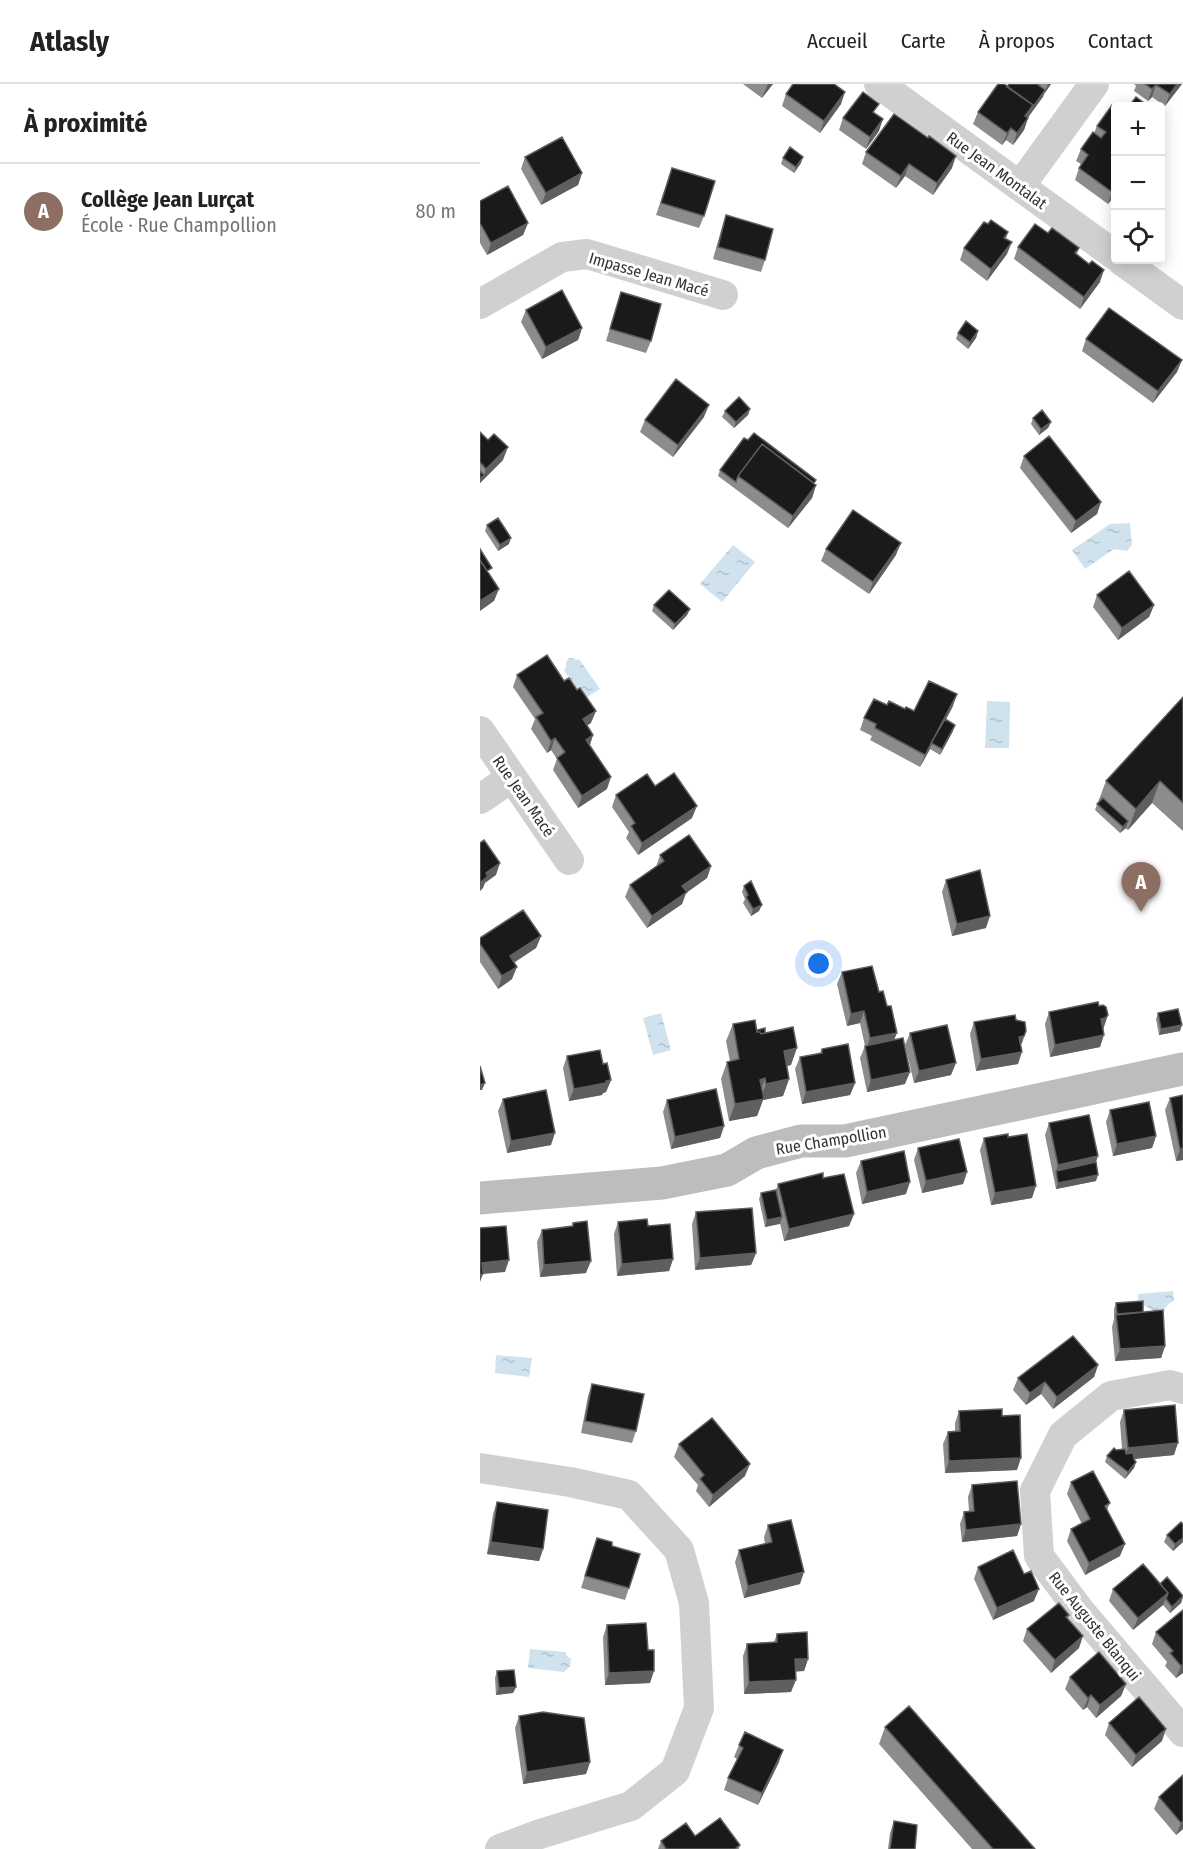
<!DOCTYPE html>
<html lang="fr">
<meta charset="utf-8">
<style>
body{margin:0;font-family:"Fira Sans Condensed",sans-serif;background:#f6f6f6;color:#222}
.controls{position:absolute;right:18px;top:18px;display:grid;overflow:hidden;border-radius:6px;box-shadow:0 3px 15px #0003}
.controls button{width:54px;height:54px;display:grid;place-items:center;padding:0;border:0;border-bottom:2px solid #e0e0e0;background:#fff;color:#222;font:30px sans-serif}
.you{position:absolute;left:339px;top:880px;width:21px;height:21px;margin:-15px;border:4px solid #fff;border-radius:50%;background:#1a73e8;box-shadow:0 0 0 9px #1a73e833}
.badge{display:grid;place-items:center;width:39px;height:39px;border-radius:50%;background:#0b8043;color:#fff;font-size:20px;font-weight:700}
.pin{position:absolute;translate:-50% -50px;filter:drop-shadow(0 2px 3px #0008)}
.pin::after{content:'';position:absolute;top:32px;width:21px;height:18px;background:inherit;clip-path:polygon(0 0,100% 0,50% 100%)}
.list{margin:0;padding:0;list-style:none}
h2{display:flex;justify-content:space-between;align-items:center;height:78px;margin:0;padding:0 24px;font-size:26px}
h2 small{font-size:20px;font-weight:400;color:#767676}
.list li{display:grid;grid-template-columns:39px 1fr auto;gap:18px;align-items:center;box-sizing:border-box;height:96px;padding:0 24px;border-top:2px solid #e0e0e0}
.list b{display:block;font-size:22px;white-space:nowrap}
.list p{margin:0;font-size:20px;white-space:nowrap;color:#767676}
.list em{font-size:20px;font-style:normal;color:#767676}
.icon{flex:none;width:33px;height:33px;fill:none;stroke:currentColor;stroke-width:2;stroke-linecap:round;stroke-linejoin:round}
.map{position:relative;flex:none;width:703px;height:1765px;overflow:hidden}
header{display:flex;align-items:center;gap:36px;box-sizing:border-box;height:84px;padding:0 30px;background:#fff;border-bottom:2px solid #e0e0e0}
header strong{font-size:28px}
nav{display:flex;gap:33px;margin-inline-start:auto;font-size:21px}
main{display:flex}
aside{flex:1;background:#fff}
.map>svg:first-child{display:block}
.water{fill:url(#water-ripples)}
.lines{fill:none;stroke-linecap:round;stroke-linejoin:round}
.street{stroke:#d0d0d0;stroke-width:30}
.secondary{stroke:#bdbdbd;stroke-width:33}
.wall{fill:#8c8c8c}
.shaded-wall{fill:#5f5f5f}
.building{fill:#1a1a1a;stroke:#5f5f5f;stroke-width:1.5}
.labels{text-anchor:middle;stroke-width:6;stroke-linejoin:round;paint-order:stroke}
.street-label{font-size:16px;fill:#333;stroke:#fff}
</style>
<header>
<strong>Atlasly</strong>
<nav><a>Accueil</a><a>Carte</a><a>À propos</a><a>Contact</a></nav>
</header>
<main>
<aside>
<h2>À proximité<small></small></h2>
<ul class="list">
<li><span class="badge" style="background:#8d6e63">A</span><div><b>Collège Jean Lurçat</b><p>École · Rue Champollion</p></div><em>80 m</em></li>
</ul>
</aside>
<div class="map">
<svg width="703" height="1765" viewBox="0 0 703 1765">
<defs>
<pattern id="water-ripples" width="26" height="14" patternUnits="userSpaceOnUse" patternTransform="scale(1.5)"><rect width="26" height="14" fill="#cfe2ee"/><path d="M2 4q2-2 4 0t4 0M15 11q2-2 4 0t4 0" fill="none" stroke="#b2c2cd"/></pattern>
</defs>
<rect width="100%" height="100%" fill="#fff"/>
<path class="water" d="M650,439L652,461L647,467L634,465L605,485L592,466L630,440Z
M253,461L275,478L242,518L220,500Z
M89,574H93L97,576L99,575L120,605L104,615L84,586L86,584V578Z
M507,617L530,618L529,664H505Z
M181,929L191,966L173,971L163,934Z
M693,1207L694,1217C686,1220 685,1224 683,1232C673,1228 669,1222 659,1220L658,1210Z
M16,1271L52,1274L49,1293L15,1289Z
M50,1565L86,1568V1571L91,1575L90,1582L84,1588L48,1584Z"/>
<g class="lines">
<path class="street" d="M399,0L636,172
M540,102L614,0
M641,176L703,221
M0,220L82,173L107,170L243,211
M0,647L89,776
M0,715L31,694
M703,1305L690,1301L631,1312L583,1351L555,1407L559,1472L600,1527L703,1648
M0,1384L90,1398L149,1411L199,1466L214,1519L219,1624L195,1687L151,1722L60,1750L20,1765"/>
<path class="secondary" d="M0,1114L182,1099L247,1086L276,1069L321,1057H365L703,985"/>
</g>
<path class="wall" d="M263,0H293L282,14Z
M529,0H571L548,34L544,46L533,61L526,56L522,61L493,40L498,28Z
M654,0H702L685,22L672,13L668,17L654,7L656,2Z
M306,10L361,20L340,49L302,22Z
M636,24V110L628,120L595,96L599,84L601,80L596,77L601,65L614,49L617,42Z
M363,34L399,47L386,65L359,46Z
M386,68L472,84L453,111L425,92L416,104L382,80Z
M45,73L102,89L98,101L61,121L41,85Z
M303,74L321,79L314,89L301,80Z
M192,84L224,132L219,144L176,131Z
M0,117L48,139L43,151L7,171L0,159Z
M246,131L285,176L281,188L233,175L242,143Z
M508,140L528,148L526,155L527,170L507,197L480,176L484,164Z
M568,149L599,164L597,170L609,180L620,198L600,225L534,175L538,163Z
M141,208L171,257L166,269L126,257Z
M46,226L102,244L98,256L62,275L41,238Z
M498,247L496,254L488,265L476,255L478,249Z
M606,255L702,276L697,288L673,319L602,267Z
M270,325L268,331L254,344L242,333L245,327Z
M224,333L193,373L160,348L165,336Z
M553,334L571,338L568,344L559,351L551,340Z
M0,348L23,376L0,399Z
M544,372L621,418L617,430L591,449L540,384Z
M240,386L334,400L336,401L332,414L308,444L238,392Z
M7,441L29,460L18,467L5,447Z
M346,465L416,471L389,510L341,477Z
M617,511L674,521L669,533L638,556L613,523Z
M174,521L210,525L207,531L193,546L172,527Z
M37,591L111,639L107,641L113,651L110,661L127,705L98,724L73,686L77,675L71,666L67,669L51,645L55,635L33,603Z
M703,613V747L672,719L648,746L645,744L640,749L615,726L626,697Z
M407,621L434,627L473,622L466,635L473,647L460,671L450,665L440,683L390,656L392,652L380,646L384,634Z
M175,702L212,734L158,771L146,754L149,748L132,723L136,711Z
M180,771L231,782L227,794L206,809L202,820L167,844L145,813L150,801L176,783Z
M466,796L506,844L472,852L462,808Z
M264,802L279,827L271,832L263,819L265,815L262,808Z
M61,852L56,864L34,879L32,895L18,905L0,878V854Z
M362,888L414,956L425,1000L387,1008L380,974L385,962L380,939L367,942L357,900Z
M569,928L624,943L620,963L570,973L565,940Z
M678,929L700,947L679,951L676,935Z
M494,938L541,961L538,980L496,987L490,950Z
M253,940L277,946L285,949L311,981L307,982L309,995L303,1012L283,1016L277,1032L249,1037L241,995L247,978L250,977L246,957Z
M430,949L471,991L434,999L425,961Z
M342,965L375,999L370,1011L322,1020L315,985L320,973L340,969Z
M87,972L131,996L126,1008L123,1009L122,1011L89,1017L83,984Z
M703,1011V1076L696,1077L685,1026L690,1014Z
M23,1015L71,1061L27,1069L18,1027Z
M187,1016L244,1042L240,1054L191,1065L183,1028Z
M630,1026L676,1052L672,1064L633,1072L626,1038Z
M569,1039L616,1078V1097L576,1105L565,1051Z
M504,1054L552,1114L511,1121L500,1066Z
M438,1064L487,1088L483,1100L442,1109L434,1076Z
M381,1077L426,1110L382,1120L376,1089Z
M343,1094L374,1130L369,1142L304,1157L300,1139L285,1143L279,1115L281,1109L296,1106L298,1100Z
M216,1128L276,1169L271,1181L215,1186L212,1140Z
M138,1138L168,1142L193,1175L189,1187L137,1192L134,1150Z
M93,1139L106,1189L60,1193L57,1158L62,1146L92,1142Z
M636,1219L663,1228L685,1262L681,1274L635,1277L632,1243L634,1235V1225Z
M618,1281L614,1293L573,1325L561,1310L546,1321L533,1306L538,1294Z
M112,1300L156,1347L152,1359L101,1349L108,1312Z
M644,1326L694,1371L654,1375L656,1378L654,1384L645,1395L625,1378L627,1372L636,1366L642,1365L640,1338Z
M479,1327L522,1332L537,1386L465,1389L463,1360L468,1348H475V1339Z
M199,1360L265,1392L229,1423L216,1407L218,1401L194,1373Z
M591,1398L630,1419L627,1426L640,1472L605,1491L587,1457L591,1445L602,1440L587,1410Z
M492,1401L541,1440L537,1452L482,1458L480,1440L484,1428L489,1427L488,1413Z
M17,1418L63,1465L59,1477L7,1470L13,1430Z
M703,1440V1458L693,1467L684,1458L687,1451Z
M288,1441L320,1500L264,1514L255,1478L259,1466L285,1460L284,1453Z
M117,1454L132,1462L149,1504L145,1516L101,1504Z
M498,1483L544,1490L554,1517L513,1536L494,1495Z
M680,1500L703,1512L701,1519L690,1529L683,1521L653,1546L629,1517L633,1505Z
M703,1526V1589L696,1594L685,1582L687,1578L672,1560L676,1548Z
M589,1531L588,1535L599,1564L571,1589L543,1557L547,1545Z
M127,1541L168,1566L170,1599L125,1601L123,1553Z
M297,1550L328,1575L324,1587H316L311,1608L264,1610L263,1572L267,1560L294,1558Z
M17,1587L36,1603L33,1609L16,1611L15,1594Z
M590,1593L646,1600L641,1612L616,1634L607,1623L603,1626L585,1605Z
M39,1632L110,1678L106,1690L43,1700L35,1644Z
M629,1639L682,1657L652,1683L625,1651Z
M405,1643L555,1765H492L399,1660Z
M259,1661L299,1678L278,1721L244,1706L248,1694L257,1675L254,1673Z
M703,1691V1745L696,1751L674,1725L679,1713Z
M414,1737L435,1765H408L410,1749Z
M215,1752L260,1761L259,1765H178L181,1757Z"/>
<path class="shaded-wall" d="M288,0H293L282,14L287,2Z
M568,0H571L564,10Z
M697,0H702L685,22L690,10Z
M676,1L672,13L668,17L672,5Z
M565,6L563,13L548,33L551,26Z
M365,8L361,20L340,49L344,37Z
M553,21L548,33L540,44L545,32Z
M548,34L544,46L533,61L537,49Z
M403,35L399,47L386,65L390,53Z
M531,44L526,56L522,61L527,49Z
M476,72L472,84L453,111L457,99Z
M323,73L321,79L314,89L316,83Z
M429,80L425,92L416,104L421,92Z
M102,89L98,101L61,121L66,109Z
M636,104V110L628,120L632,108Z
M48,139L43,151L7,171L11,159Z
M532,158L527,170L507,197L511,185Z
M624,186L620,198L600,225L604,213Z
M102,244L98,256L62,275L66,263Z
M498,247L496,254L488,265L490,258Z
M702,276L697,288L673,319L678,307Z
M229,321L224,333L193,373L198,361Z
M270,325L268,331L254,344L256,338Z
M571,338L568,344L559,351L561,345Z
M28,363L23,376L0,399V395L4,391L6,385Z
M336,401L332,414L308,444L313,432Z
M621,418L617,430L591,449L596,437Z
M31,454L29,460L18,467L20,461Z
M421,459L416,471L389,510L393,498Z
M19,505L14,517L0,527V517Z
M674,521L669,533L638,556L642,544Z
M210,525L207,531L193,546L195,540Z
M477,610L473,622L453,660L451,659L450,665L440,683L445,671Z
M116,627L111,639L99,647L103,635Z
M475,641L473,647L460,671L462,665Z
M113,651L109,663L106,656Z
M75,654L71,666L67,669L71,657Z
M131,693L127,705L98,724L102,712Z
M680,697L672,719L648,746L656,725Z
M217,722L212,734L158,771L162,759Z
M648,737L646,744L640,749L643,743Z
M20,779L16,791L5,799L3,804L0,807V799L6,789Z
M231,782L227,794L206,809L202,820L167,844L172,832L202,802Z
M282,821L279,827L271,832L273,825Z
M510,832L506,844L472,852L477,840Z
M61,852L56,864L25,884L30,872Z
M37,883L32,895L18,905L22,892Z
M384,927L380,939L367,942L371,930Z
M628,931L624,943L621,946V935Z
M702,941L700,947L679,951L681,945Z
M546,947L542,959L539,964V953Z
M417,949L412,961L386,966L390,954Z
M624,951L620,963L570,973L575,961Z
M317,964L311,981L297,984L304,967Z
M542,968L538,980L496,987L501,975Z
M476,979L471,991L434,999L439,987Z
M430,988L425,1000L387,1008L391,996Z
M285,994L279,1011H282L286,1000L309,995L303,1012L283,1016L277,1032L249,1037L255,1020L280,996Z
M131,996L126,1008L123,1009L122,1011L89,1017L94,1005Z
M5,999L2,1006H0V1001Z
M375,999L370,1011L322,1020L326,1008Z
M244,1042L240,1054L191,1065L195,1053Z
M75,1049L71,1061L27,1069L31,1057Z
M676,1052L672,1064L633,1072L637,1060Z
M703,1064V1076L696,1077L700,1065Z
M618,1072L614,1084L576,1087L578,1081Z
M487,1088L483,1100L442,1109L446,1097Z
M618,1091L616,1097L576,1105L578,1099Z
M430,1098L426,1110L382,1120L387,1108Z
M556,1102L552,1114L511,1121L515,1109Z
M374,1130L369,1142L304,1157L309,1145Z
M302,1133L300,1140L285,1143L287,1136Z
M276,1169L271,1181L215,1186L220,1174Z
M193,1175L189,1187L137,1192L142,1180Z
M29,1176L25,1188L3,1190L0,1198V1183L2,1179Z
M111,1177L106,1189L60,1193L64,1181Z
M685,1262L681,1274L635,1277L640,1265Z
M618,1281L614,1293L573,1325L577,1313Z
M565,1298L561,1310L546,1321L550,1309Z
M698,1359L694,1371L643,1376L648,1364Z
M541,1374L537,1386L465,1389L469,1377Z
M656,1378L654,1384L645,1395L648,1388Z
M270,1380L265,1392L229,1423L233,1411Z
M541,1440L537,1452L482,1458L486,1446Z
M703,1454V1458L693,1467L695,1460Z
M11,1458L63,1465L59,1477L7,1470Z
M645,1460L640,1472L605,1491L609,1479Z
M324,1488L320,1500L264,1514L268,1502Z
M559,1505L554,1517L513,1536L517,1524Z
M688,1509L683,1521L653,1546L658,1534Z
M703,1513L701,1519L690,1529L692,1523Z
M603,1552L599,1564L571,1589L575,1576Z
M315,1575H328L324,1587L311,1588Z
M703,1580V1589L696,1594L701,1582Z
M174,1587L170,1599L125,1601L129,1589Z
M316,1596L311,1608L264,1610L269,1598Z
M646,1600L641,1612L616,1634L620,1621Z
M36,1603L33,1609L16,1611L19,1604Z
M611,1611L607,1623L603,1626L608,1614Z
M686,1645L682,1657L652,1683L656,1671Z
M303,1666L299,1678L278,1721L282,1709Z
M110,1678L106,1690L43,1700L47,1688Z
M703,1737V1745L696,1751L701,1739Z"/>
<path class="building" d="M313,0H354L365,8L344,37L306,10Z
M518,0H524L553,21L545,32L548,34L537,49L531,44L527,49L498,28Z
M529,0H557L565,6L551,26L553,21L527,3Z
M665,0H697L690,10L676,1L672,5Z
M383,8L399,20L393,28L403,35L390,53L363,34Z
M656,13L668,22H649Z
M632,21L636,24V104L632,108L599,84L608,71L601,65L613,48L621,54L626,48L617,42Z
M414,30L448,54L449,52L476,72L457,99L429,80L421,92L386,68Z
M82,53L102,89L66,109L45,73Z
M310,63L323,73L316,83L303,74Z
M192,84L235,97L224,132L181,119Z
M28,102L48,139L11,159L0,139V117Z
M246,131L293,145L285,176L238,163Z
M511,136L528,148L524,154L532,158L511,185L484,164L504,138L508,140Z
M555,140L568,149L572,144L599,164L595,169L609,180L612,177L624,186L604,213L538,163Z
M82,206L102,244L66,263L46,226Z
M141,208L181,220L171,257L130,245Z
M629,224L702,276L678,307L606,255Z
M486,237L498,247L490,258L478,249Z
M196,295L229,321L198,361L165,336Z
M259,313L270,325L256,338L245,327Z
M562,326L571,338L561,345L553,334Z
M0,348L8,356L14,350L28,363L6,385L0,378Z
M274,349L336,396L334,399L282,360L258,392L256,398L240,386L264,354L268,356Z
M569,352L621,418L596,437L544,372Z
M282,360L336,401L313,432L258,392Z
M0,387L4,391L0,395Z
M373,426L421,459L393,498L346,465Z
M18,434L31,454L20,461L7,441Z
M0,465L12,484L7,487L0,476Z
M0,476L19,505L0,517Z
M649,487L674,521L642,544L617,511Z
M189,506L210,525L195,540L174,521Z
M67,571L84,597L89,594L97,606L100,604L116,627L103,635L113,651L106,656L131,693L102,712L77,674L85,668L75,654L71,657L56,633L63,629L37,591Z
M449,597L477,610L445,671L395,644L396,640L384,634L394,615L407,621L409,617L425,625L426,623L434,627Z
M703,613V719L680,697L656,725L626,697Z
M465,635L475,641L462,665L451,659Z
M194,689L217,722L162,759L151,742L155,739L136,711L167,690L175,702Z
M623,714L648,737L643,743L617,720Z
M209,751L231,782L202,802L207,808L172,832L150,801L184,777L180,771Z
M4,756L20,779L6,789L8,792L0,799V759Z
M500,786L510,832L477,840L466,796Z
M271,797L282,821L273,825L266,813L268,811L264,802Z
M43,826L61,852L30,872L37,883L22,892L0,860V854Z
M392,882L399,908L403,907L407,922H411L417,949L390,954L384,927L371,930L362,888Z
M618,918L619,922L623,921L626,923L628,931L625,934L621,935L624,951L575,961L569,928Z
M698,925L702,941L681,945L678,929Z
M535,931L536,936L545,938L546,947L544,952L539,953L542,968L501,975L494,938Z
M275,936L277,948H280L281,950L313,943L317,964L304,967L309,995L286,1000L285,994L280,996L284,1015L255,1020L247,978L259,975L253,940Z
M467,941L476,979L439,987L430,949Z
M285,944V949L281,950L280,948H277V946Z
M423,954L430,988L391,996L385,962Z
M368,960L375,999L326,1008L320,973L342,969V965Z
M120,966L123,980L127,979L131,996L126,997V999L94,1005L87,972Z
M0,982L5,999L0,1001Z
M236,1005L244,1042L195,1053L187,1016Z
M66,1006L75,1049L31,1057L23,1015Z
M703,1011V1064L700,1065L690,1014Z
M669,1018L676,1052L637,1060L630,1026Z
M609,1031L618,1072L578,1081L569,1039Z
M528,1050V1053L547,1050L556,1102L515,1109L504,1054Z
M479,1055L487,1088L446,1097L438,1064Z
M424,1067L430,1098L387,1108L381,1077Z
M616,1078L618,1091L578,1099L576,1087Z
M343,1089V1094L364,1090L374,1130L309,1145L298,1100Z
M296,1106L302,1133L287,1136L281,1109Z
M272,1124L276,1169L220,1174L216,1128Z
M167,1135L168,1142L190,1140L193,1175L142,1180L138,1138Z
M107,1137L111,1177L64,1181L62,1146L93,1142V1139Z
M26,1142L29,1176L2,1179L3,1190H0V1144Z
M663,1217V1228L637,1230L636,1219Z
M683,1226L685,1262L640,1265L636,1231Z
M593,1252L618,1281L577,1313L565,1298L550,1309L538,1294Z
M112,1300L164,1310L156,1347L105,1337Z
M695,1321L698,1359L648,1364L644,1326Z
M522,1325V1332L540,1331L541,1374L469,1377L468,1348L480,1347L479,1327Z
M232,1334L270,1380L233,1411L220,1395L224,1391L199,1360Z
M634,1364L636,1366L645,1365L646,1370L653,1369L654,1375L656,1378L648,1388L627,1372Z
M613,1387L630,1419L625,1422L645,1460L609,1479L591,1445L610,1435L591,1398Z
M537,1397L541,1440L486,1446L484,1428L494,1427L492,1401Z
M17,1418L68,1426L63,1465L11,1458Z
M311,1436L324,1488L268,1502L259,1466L292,1458L288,1441Z
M701,1438L703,1440V1454L695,1460L687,1451Z
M117,1454L132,1458V1462L160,1470L149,1504L105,1492Z
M533,1466L544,1490L551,1487L559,1505L517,1524L498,1483Z
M663,1480L688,1509L658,1534L633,1505Z
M687,1493L703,1512L692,1523L686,1515L688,1509L680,1500Z
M579,1519L589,1531L586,1533L603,1552L575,1576L547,1545Z
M703,1526V1580L701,1582L690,1569L693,1567L676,1548Z
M166,1539L168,1566H174V1587L129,1589L127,1541Z
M327,1548L328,1575H315L316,1596L269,1598L267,1560L297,1558V1550Z
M619,1568L646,1600L620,1621L611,1611L608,1614L590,1593Z
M34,1586L36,1603L19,1604L17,1587Z
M659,1613L686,1645L656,1671L629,1639Z
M429,1622L555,1765H513L405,1643Z
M63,1628L104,1634L110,1678L47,1688L39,1632Z
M265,1648L303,1666L282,1709L248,1694L263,1664L259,1661Z
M703,1691V1737L701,1739L679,1713Z
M240,1734L260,1761L255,1765H186L181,1757L206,1739L215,1752Z
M414,1737L437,1741L435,1765H410Z"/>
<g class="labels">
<g class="street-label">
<text transform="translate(517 86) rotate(36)" y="6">Rue Jean Montalat</text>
<text transform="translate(169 190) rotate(16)" y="6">Impasse Jean Macé</text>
<text transform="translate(44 712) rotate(55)" y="6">Rue Jean Macé</text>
<text transform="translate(351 1056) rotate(-9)" y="6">Rue Champollion</text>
<text transform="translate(615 1542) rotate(51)" y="6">Rue Auguste Blanqui</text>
</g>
</g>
</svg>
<div class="controls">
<button>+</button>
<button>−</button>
<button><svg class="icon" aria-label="locate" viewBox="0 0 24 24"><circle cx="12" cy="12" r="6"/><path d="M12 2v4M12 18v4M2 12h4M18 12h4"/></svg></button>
</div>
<div class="you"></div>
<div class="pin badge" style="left:661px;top:828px;background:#8d6e63">A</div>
</div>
</main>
